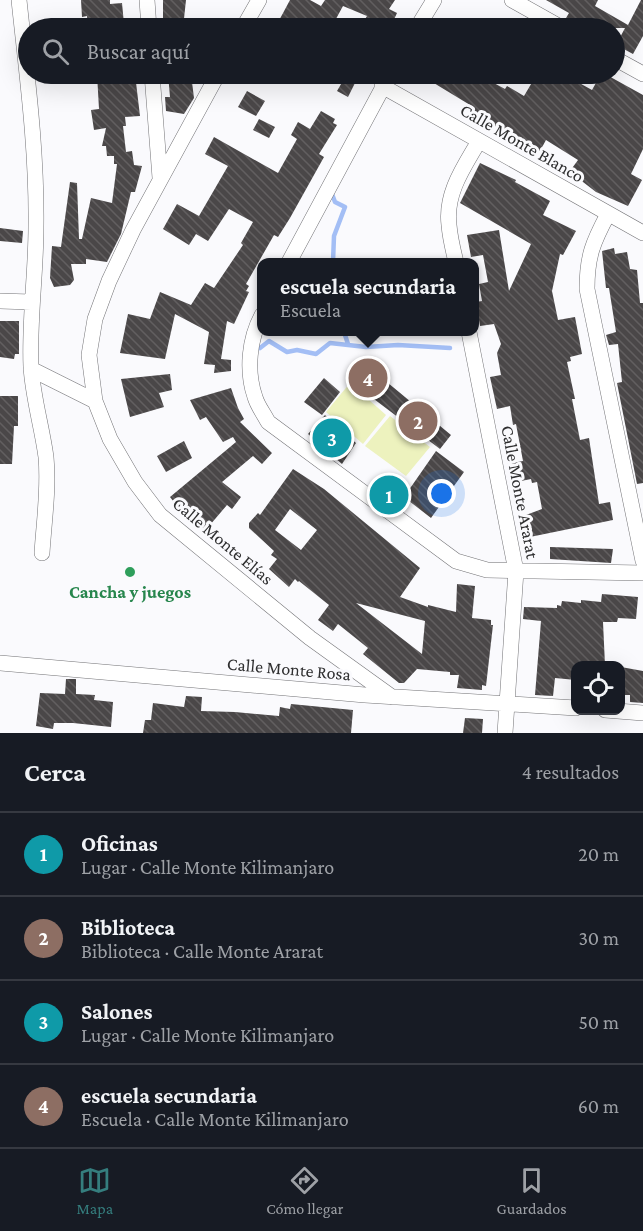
<!DOCTYPE html>
<html lang="es">
<meta charset="utf-8">
<style>
body{margin:0;font-family:"Crimson Pro",serif;background:#20242c;color:#f1f3f6}
.controls{position:absolute;right:18px;bottom:18px;display:grid;overflow:hidden;border-radius:12px;box-shadow:0 6px 24px #0002}
.controls button{width:54px;height:54px;display:grid;place-items:center;padding:0;border:0;border-bottom:2px solid #363941;background:#171b24;color:#f1f3f6;font:30px sans-serif}
.you{position:absolute;left:442px;top:494px;width:21px;height:21px;margin:-15px;border:4px solid #fff;border-radius:50%;background:#1a73e8;box-shadow:0 0 0 9px #1a73e833}
.badge{display:grid;place-items:center;width:39px;height:39px;border-radius:50%;background:#357e7e;color:#fff;font-size:20px;font-weight:700}
.pin{position:absolute;translate:-50% -50%;border:3px solid #fff;box-shadow:0 2px 6px #0006}
.popup{position:absolute;left:257px;top:258px;width:222px;height:78px;box-sizing:border-box;display:grid;place-content:center;border-radius:12px;background:#171b24;filter:drop-shadow(0 2px 4px #0005);font-size:20px;white-space:nowrap;color:#9ea1a6}
.popup b{font-size:22px;color:#f1f3f6}
.popup::after{content:'';position:absolute;left:50%;top:100%;margin-left:-12px;border:12px solid transparent;border-top-color:#171b24}
.list{margin:0;padding:0;list-style:none}
h2{display:flex;justify-content:space-between;align-items:center;height:78px;margin:0;padding:0 24px;font-size:26px}
h2 small{font-size:20px;font-weight:400;color:#9ea1a6}
.list li{display:grid;grid-template-columns:39px 1fr auto;gap:18px;align-items:center;box-sizing:border-box;height:84px;padding:0 24px;border-top:2px solid #363941}
.list b{display:block;font-size:22px;white-space:nowrap}
.list p{margin:0;font-size:20px;white-space:nowrap;color:#9ea1a6}
.list em{font-size:20px;font-style:normal;color:#9ea1a6}
.icon{flex:none;width:33px;height:33px;fill:none;stroke:currentColor;stroke-width:2;stroke-linecap:round;stroke-linejoin:round}
.map{position:relative;flex:none;width:643px;height:733px;overflow:hidden}
.search{position:absolute;background:#171b24;box-shadow:0 6px 24px #0002;left:18px;right:18px;top:18px;height:66px;display:flex;align-items:center;gap:15px;box-sizing:border-box;padding:0 21px;border-radius:33px;color:#9ea1a6;font-size:22px}
.sheet{height:414px;background:#171b24}
nav{display:flex;justify-content:space-around;align-items:center;box-sizing:border-box;height:84px;border-top:2px solid #363941;background:#171b24;font-size:16px;color:#9ea1a6}
nav a{display:grid;justify-items:center;gap:3px}
nav .on{color:#357e7e}
.map>svg:first-child{display:block}
.garden{fill:#edf2be}
.lines{fill:none;stroke-linecap:round;stroke-linejoin:round}
.stream{stroke:#a3bef5;stroke-width:4.5}
.building{fill:url(#building-back-hatch);fill-rule:evenodd}
.minor-casing{stroke:#737376;stroke-width:16}
.minor{stroke:#fff;stroke-width:15}
.leisure-dot{fill:#2e9e5b;stroke:#fafafd;stroke-width:2}
.labels{text-anchor:middle;stroke-width:6;stroke-linejoin:round;paint-order:stroke}
.street-label{font-size:18px;fill:#2f2f30;stroke:#fafafd}
.leisure-label{font-size:18px;font-weight:bold;fill:#27864d;stroke:#fafafd}
</style>
<div class="map">
<svg width="643" height="733" viewBox="0 0 643 733">
<defs>
<pattern id="building-back-hatch" width="6" height="6" patternUnits="userSpaceOnUse" patternTransform="scale(1.5)"><rect width="6" height="6" fill="#4a4748"/><path d="M-1 5l2 2M0 0l6 6M5-1l2 2" fill="none" stroke="#625f60"/></pattern>
</defs>
<rect width="100%" height="100%" fill="#fafafd"/>
<path class="garden" d="M350,383L386,415L363,444L326,412Z
M390,416L430,447L406,476L365,446Z"/>
<g class="lines">
<path class="stream" d="M332,194L335,202L345,207L334,236L333,262
M344,332L348,344
M260,348L269,341L287,352L297,350L316,354L330,343L366,347L398,345L450,348"/>
</g>
<path class="building" d="M81,0H110V4L122,3L124,24H121L122,28H88L87,16L82,17Z
M163,0H186L183,28H163Z
M290,0H310L321,6L325,0H395L389,9L397,13L390,28H360L367,16L343,6L331,28H275Z
M546,0H598L595,6L628,25L641,0H643V36L633,54L616,45L625,28H585L566,18L569,13Z
M97,74H135L140,116L125,117L126,126H123L126,152L132,151L134,165L142,166L135,192H131L121,234L107,262L86,259V264H71L74,280L70,285L54,287L50,278L52,246L61,247L70,182L77,183L79,239H82L91,198L112,203L117,164H114V156H107L106,146H102L106,128L94,130L91,110L99,109Z
M168,74H191L194,98L184,114L166,111L165,97H170Z
M347,74L357,79L348,97L337,91Z
M419,74H477L505,89L507,86L524,96L537,74H563L592,90L601,74H605L643,95V149L631,174L642,180L628,206L596,192L583,182L570,171L578,160L546,140L540,151L535,148L533,153L514,140L515,137L488,122L485,129L468,120L475,108Z
M247,91L265,101L256,116L238,107Z
M321,111L335,119L333,123L337,125L319,154L324,157L290,218L278,237L274,235L246,284L249,286L246,291L249,292L234,324L227,321L221,359L231,360V371L214,373L215,365L204,364L209,332L175,314L165,359L120,353L128,314L150,319L160,292L191,305L205,283L214,288L243,245L241,243L253,222L229,209L208,241L196,234L189,245L163,229L177,204L199,216L228,166L205,154L214,137L278,173L297,139L291,135L298,122L310,129Z
M259,119L275,127L269,138L253,130Z
M480,163L516,180L515,182L550,201L543,215L576,231L563,255L560,254L552,291L558,320L575,317L582,354L570,357L571,361L567,362L575,399H572L580,440L589,438L599,504L610,502L613,520L525,538L522,524L524,519L527,518L526,515L542,509L537,482L532,483L531,479L511,483L507,464L523,461L516,424L513,425L510,406L497,409L490,377L501,375L497,353L501,344L494,324L480,326L476,302L482,301L479,284L488,282L483,255L471,257L467,235L499,230L509,291L531,244L460,203Z
M0,228L23,231L22,243L0,241Z
M614,248L615,254L627,252L630,269L637,270L640,303H643V483L637,484L617,383L622,382L618,344L609,345L606,335L616,332L609,288H606L602,251Z
M0,321H19V354H15L14,359L0,357Z
M170,374L172,390L159,393L164,407L130,417L121,379Z
M324,378L340,392L322,415L304,402Z
M382,378L451,435L440,449L366,393Z
M231,388L238,408L244,419L240,422L272,453L262,464L253,456L222,482L241,497L232,509L227,505L204,532L184,515L170,497L236,442L233,437L223,442L206,417L200,420L190,400Z
M0,396H18V426H14L12,464H0Z
M325,415L356,443L342,464L308,434Z
M184,441L192,458L166,472L157,456Z
M436,451L464,472L431,518L404,497Z
M293,469L324,489L420,568L400,597L428,607V605L456,612L457,584L475,586L472,618L491,620V625H493L486,686L482,685V690L457,688L459,675H450V672L417,669L404,683H399L363,654L368,648L338,624L333,631L318,620L329,605L299,581L298,582L295,579L289,587L269,569L277,559L271,555L274,551L249,528V523L258,513L260,515ZM290,509L317,530L301,550L275,530ZM356,603L425,621L422,654Z
M388,481L402,493L395,504L380,493Z
M550,547L613,549L611,563L550,559Z
M602,594L638,597L636,619L618,618L617,622H603L605,665L576,666V680L555,678L553,696L535,695L541,621L523,619L524,607L557,608V605L561,606L562,601L581,603V600L601,602Z
M621,667L643,671V703L630,702V695H624V690L621,689Z
M66,679H76V694L95,695L94,700L113,702L111,727L73,723H54L53,729L36,726L40,693L65,694Z
M186,696L202,697L201,711L235,712L279,716L280,707L290,709L291,704L353,710L351,733H143L145,720H151L153,703L184,707Z
M465,718L483,719L482,733H463Z"/>
<g class="lines">
<g class="minor-casing">
<path id="minor" d="M19,0C27,76 37,150 36,227C36,274 29,320 31,367C33,398 42,427 46,457C49,489 44,521 42,553
M147,0L149,28
M512,0L562,28
M243,28L259,0
M417,28L434,0
M614,58L643,74
M152,74L160,178
M218,74L133,230L109,281L95,319L89,355L95,401L110,439L135,482L160,515L310,638L392,697
M382,86L643,233
M608,214C593,242 587,256 587,289L643,561
M289,262L390,74
M456,262C453,250 450,237 449,225C445,193 464,167 479,141
M0,301L31,302
M262,315C249,339 246,371 255,397C257,405 264,414 268,422L456,561L487,570L643,573
M469,332L516,571L505,733
M31,369L95,401
M0,663L365,695L576,708
M605,710L643,713"/>
</g>
<use href="#minor" class="minor"/>
</g>
<circle class="leisure-dot" cx="130" cy="572" r="6"/>
<g class="labels">
<g class="street-label">
<text transform="translate(522 143) rotate(30)" y="6">Calle Monte Blanco</text>
<text transform="translate(520 492) rotate(79)" y="6">Calle Monte Ararat</text>
<text transform="translate(223 541) rotate(40)" y="6">Calle Monte Elías</text>
<text transform="translate(289 669) rotate(5)" y="6">Calle Monte Rosa</text>
</g>
<g class="leisure-label">
<text x="130" y="598">Cancha y juegos</text>
</g>
</g>
</svg>
<div class="controls">
<button><svg class="icon" aria-label="locate" viewBox="0 0 24 24"><circle cx="12" cy="12" r="6"/><path d="M12 2v4M12 18v4M2 12h4M18 12h4"/></svg></button>
</div>
<div class="you"></div>
<div class="pin badge" style="left:389px;top:495px;background:#0f9aa8">1</div>
<div class="pin badge" style="left:418px;top:421px;background:#8d6e63">2</div>
<div class="pin badge" style="left:332px;top:438px;background:#0f9aa8">3</div>
<div class="pin badge" style="left:368px;top:378px;background:#8d6e63">4</div>
<div class="popup"><b>escuela secundaria</b>Escuela</div>
<div class="search"><svg class="icon" aria-label="search" viewBox="0 0 24 24"><circle cx="10" cy="10" r="6"/><path d="M15 15l6 6"/></svg>Buscar aquí</div>
</div>
<section class="sheet">
<h2>Cerca<small>4 resultados</small></h2>
<ul class="list">
<li><span class="badge" style="background:#0f9aa8">1</span><div><b>Oficinas</b><p>Lugar · Calle Monte Kilimanjaro</p></div><em>20 m</em></li>
<li><span class="badge" style="background:#8d6e63">2</span><div><b>Biblioteca</b><p>Biblioteca · Calle Monte Ararat</p></div><em>30 m</em></li>
<li><span class="badge" style="background:#0f9aa8">3</span><div><b>Salones</b><p>Lugar · Calle Monte Kilimanjaro</p></div><em>50 m</em></li>
<li><span class="badge" style="background:#8d6e63">4</span><div><b>escuela secundaria</b><p>Escuela · Calle Monte Kilimanjaro</p></div><em>60 m</em></li>
</ul>
</section>
<nav>
<a class="on"><svg class="icon" aria-label="map" viewBox="0 0 24 24"><path d="M3 6l6-2 6 2 6-2v14l-6 2-6-2-6 2zM9 4v14M15 6v14"/></svg>Mapa</a>
<a><svg class="icon" aria-label="directions" viewBox="0 0 24 24"><path d="M12 3l9 9-9 9-9-9zM9 14v-3h6M13 9l2 2-2 2"/></svg>Cómo llegar</a>
<a><svg class="icon" aria-label="saved" viewBox="0 0 24 24"><path d="M7 4h10v16l-5-4-5 4z"/></svg>Guardados</a>
</nav>
